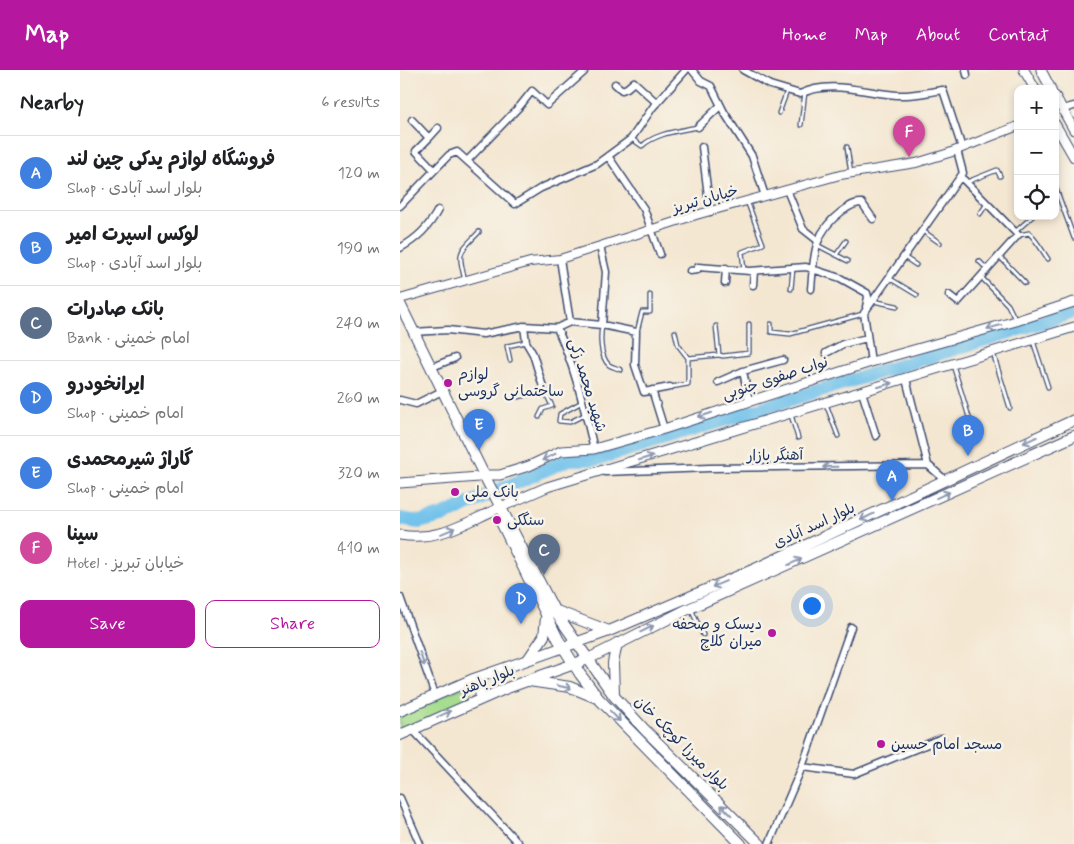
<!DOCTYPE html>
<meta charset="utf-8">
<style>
body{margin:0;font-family:Mynerve,"Playpen Sans Arabic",sans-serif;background:#f6f6f6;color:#202124}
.controls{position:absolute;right:15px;top:15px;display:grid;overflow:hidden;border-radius:10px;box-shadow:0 2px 8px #0003}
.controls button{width:45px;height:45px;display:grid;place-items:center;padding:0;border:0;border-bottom:1px solid #e0e0e0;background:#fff;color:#202124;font:25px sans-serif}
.you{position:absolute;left:411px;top:535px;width:18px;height:18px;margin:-12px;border:4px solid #fff;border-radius:50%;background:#1a73e8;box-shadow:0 0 0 8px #1a73e833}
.badge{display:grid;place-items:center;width:32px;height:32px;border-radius:50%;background:#b5179e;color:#fff;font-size:16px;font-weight:700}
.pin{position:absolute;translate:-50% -41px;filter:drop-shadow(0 1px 2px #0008)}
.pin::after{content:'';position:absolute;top:26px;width:18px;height:15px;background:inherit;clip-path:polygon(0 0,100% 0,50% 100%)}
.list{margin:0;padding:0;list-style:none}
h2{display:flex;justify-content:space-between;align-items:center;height:65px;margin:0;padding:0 20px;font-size:21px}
h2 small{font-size:16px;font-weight:400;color:#757577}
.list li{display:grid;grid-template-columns:32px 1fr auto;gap:15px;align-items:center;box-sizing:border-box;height:75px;padding:0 20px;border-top:1px solid #e0e0e0}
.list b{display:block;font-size:19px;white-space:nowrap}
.list p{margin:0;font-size:16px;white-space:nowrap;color:#757577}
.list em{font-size:16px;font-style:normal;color:#757577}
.actions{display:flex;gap:10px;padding:15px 20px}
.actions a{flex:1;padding:11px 0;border:1px solid #b5179e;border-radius:10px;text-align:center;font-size:18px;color:#b5179e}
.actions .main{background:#b5179e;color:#fff}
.icon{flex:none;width:28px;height:28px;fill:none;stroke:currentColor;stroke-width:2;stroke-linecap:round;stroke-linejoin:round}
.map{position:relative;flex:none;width:674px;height:774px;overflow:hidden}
header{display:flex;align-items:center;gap:30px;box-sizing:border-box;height:70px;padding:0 25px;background:#b5179e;color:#fff}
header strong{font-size:24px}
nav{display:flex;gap:28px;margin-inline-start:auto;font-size:18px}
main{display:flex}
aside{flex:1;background:#fff}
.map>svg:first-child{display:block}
.green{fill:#a6dd8e;stroke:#608676}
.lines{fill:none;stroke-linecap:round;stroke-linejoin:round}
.river{stroke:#6fc1eb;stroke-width:14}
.service-casing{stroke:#3c4b6f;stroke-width:5.5}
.minor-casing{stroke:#3c4b6f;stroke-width:9}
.tertiary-casing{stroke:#3c4b6f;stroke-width:10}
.secondary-casing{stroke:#3c4b6f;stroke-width:11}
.primary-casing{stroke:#3c4b6f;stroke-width:12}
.service{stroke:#fff;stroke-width:3}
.minor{stroke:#fff;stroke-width:6}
.tertiary{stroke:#fff;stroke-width:8}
.secondary{stroke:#fff;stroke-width:9}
.primary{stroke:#fff;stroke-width:10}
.oneway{stroke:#8d97ae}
.poi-dot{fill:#b5179e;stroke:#f7f3e8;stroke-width:2}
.labels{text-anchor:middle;stroke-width:5;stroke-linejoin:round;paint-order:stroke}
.street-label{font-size:15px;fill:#1b2f5e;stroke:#f7f3e8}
.poi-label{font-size:15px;fill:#1b2f5e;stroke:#f7f3e8;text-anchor:start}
</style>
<header>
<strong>Map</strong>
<nav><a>Home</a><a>Map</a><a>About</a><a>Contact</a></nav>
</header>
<main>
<aside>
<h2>Nearby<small>6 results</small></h2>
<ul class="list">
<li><span class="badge" style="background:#3f7fe0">A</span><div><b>فروشگاه لوازم یدکی چین لند</b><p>Shop · بلوار اسد آبادی</p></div><em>120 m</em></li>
<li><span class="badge" style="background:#3f7fe0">B</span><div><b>لوکس اسپرت امیر</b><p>Shop · بلوار اسد آبادی</p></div><em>190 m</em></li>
<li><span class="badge" style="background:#5c6f8a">C</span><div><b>بانک صادرات</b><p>Bank · امام خمینی</p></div><em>240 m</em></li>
<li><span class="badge" style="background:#3f7fe0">D</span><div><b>ایرانخودرو</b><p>Shop · امام خمینی</p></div><em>260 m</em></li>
<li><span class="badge" style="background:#3f7fe0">E</span><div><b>گاراژ شیرمحمدی</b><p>Shop · امام خمینی</p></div><em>320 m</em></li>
<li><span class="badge" style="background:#d1479c">F</span><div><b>سینا</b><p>Hotel · خیابان تبریز</p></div><em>410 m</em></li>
</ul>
<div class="actions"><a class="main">Save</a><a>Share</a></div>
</aside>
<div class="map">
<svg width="674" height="774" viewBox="0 0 674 774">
<rect width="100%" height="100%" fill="#f7f3e8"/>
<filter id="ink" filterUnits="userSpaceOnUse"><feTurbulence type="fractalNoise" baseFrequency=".02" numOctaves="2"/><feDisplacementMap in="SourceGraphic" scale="10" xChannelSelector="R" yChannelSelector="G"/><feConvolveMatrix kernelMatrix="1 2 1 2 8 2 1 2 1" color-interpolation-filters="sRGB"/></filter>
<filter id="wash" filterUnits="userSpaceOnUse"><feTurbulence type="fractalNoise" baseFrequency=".0096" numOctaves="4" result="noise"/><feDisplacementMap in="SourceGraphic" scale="20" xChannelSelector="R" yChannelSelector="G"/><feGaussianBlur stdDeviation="1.12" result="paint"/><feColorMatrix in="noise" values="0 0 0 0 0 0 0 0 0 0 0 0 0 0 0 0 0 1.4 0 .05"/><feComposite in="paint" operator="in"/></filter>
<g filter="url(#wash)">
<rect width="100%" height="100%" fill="#f4e7d2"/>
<path class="green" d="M65,617L71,622L70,630L0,665V641Z"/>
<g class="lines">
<path class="river" d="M0,449L19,452L42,446L169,389H197L674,242"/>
</g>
</g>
<g filter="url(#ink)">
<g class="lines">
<g class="service-casing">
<path id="service" d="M379,43L387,21
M401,55L405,22
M232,69L242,76C256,63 279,61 297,57
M447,77L451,103
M567,112L597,100L600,106
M655,116L674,168
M580,144L586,135
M523,161L540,173
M615,162L633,146
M619,165L629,163C637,171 642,180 648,189
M417,175L448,191
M436,185L446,171
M504,187L516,195
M600,187L625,213
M579,191L587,199
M344,200L342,182L363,174L347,131
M581,207L608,235L616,251
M489,208L517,225
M65,210C57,181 59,183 79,162
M391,219L393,198
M473,231L497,236
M371,254V262L390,264L463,244
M202,256C200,267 200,287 209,295C212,297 217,298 221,300
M237,262L242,242H250V225
M275,262L278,275L288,288
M633,271L648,317
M593,283L610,338
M319,285L323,286L349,283V254
M110,290L107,276L126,272
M553,295L572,357
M271,317L288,314V288L319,285L316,256
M117,327L133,324L143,317L152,336L143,339L139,347
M182,332L160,344L159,351L170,352L186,344
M426,334L438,366
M391,345L398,368
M291,539L303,565"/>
</g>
<g class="minor-casing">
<path id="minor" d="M292,0L301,11L311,16L324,42L352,86L365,126
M343,0L370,15L400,24C431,9 465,23 497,25C512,26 528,22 543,20L562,78
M566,0L567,5
M215,14L222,20L227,18L234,12L257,33
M663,39L674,36
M12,50L29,68L16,81L34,100
M298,57L320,36
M29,68L38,58
M302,77L310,142
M208,86L244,139L260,184
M67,91L120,36L132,21L147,35L184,2
M387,120L403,159L417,170
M0,136L49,85L57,82L115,134L141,118L197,94L231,69L253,37L286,0
M200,176L206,202L202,255
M0,178C17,169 29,157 38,140
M160,189L170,252
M290,201L297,200L298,197L350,201L406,197L440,208L467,223L468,227L466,237
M325,213L326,198
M353,215L354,201
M411,219C414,186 413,163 441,142C447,138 454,132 462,133L473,149
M549,225L558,232L618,165L561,107
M124,256L126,272L133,284L143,317
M157,258L170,252L202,255L236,262L235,295L244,322L270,317
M13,262L48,260L83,264L124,256L157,258C175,297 184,338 194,379
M426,283L443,274L467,268
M471,292L464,243L563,103L557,80
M32,297L55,288
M506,309L528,395
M318,312L343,301
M252,320L264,359
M462,322L476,366
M0,330L16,334L38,323
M349,331L343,301L383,290
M205,402L309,398L528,395L544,409
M0,527L35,625
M12,659L119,774
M402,697L454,704L542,668
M0,728L20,774
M369,774L402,697L451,557"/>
</g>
<g class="tertiary-casing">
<path id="tertiary" d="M0,229L130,192L160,189L296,145L440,105L516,93L549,83L618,56"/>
</g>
<g class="secondary-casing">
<path id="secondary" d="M624,0L635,19
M641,0L651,19
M655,26L674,60
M655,54L674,87
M84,405H100L129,396L161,381L194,379L264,359L471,292L616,251L674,232
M0,413L79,407
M101,437L147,417L674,257
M0,465C38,471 61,455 95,440"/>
</g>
<g class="primary-casing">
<path id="primary" d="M0,234L84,405L154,540L214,626L245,660L360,774
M102,454L158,569L180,604L199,629L341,774
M154,540L209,561
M129,588L144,566L146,548
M71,610C79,615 82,620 80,629
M129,611L170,617L199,629
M214,625L213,593L217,573
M0,641L71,610L209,561L357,498L674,350
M0,665L107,618L188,589L288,539L674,366"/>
</g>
<use href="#service" class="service"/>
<use href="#minor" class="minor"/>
<use href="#tertiary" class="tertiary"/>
<use href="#secondary" class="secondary"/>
<use href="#primary" class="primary"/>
</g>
<defs><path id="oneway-shaft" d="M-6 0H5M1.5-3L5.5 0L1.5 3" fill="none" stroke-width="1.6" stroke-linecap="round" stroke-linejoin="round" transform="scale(1.25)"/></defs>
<g class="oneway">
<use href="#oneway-shaft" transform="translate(594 257) rotate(165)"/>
<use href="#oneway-shaft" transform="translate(485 315) rotate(-17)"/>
<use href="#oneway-shaft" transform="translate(305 345) rotate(162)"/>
<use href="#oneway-shaft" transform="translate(630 370) rotate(155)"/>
<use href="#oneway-shaft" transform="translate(149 387) rotate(154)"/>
<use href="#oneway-shaft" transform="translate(246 388) rotate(-17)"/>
<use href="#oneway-shaft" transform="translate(430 397) rotate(179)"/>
<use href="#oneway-shaft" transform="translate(543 425) rotate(-24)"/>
<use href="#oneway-shaft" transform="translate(467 447) rotate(154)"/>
<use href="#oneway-shaft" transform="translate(48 461) rotate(-23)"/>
<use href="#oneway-shaft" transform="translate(395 492) rotate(-24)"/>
<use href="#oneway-shaft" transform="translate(319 514) rotate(157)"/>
<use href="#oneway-shaft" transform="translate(247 559) rotate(-26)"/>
<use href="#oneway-shaft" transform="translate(22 589) rotate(71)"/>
<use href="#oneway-shaft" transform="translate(164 617) rotate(12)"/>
<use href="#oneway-shaft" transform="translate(44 644) rotate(-24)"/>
<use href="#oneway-shaft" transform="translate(215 646) rotate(46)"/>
<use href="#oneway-shaft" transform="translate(326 740) rotate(-135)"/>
</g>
</g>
<g class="poi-dot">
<circle cx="48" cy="313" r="5"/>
<circle cx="55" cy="422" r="5"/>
<circle cx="97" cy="450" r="5"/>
<circle cx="372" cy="563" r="5"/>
<circle cx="481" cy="674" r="5"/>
</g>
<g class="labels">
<g class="street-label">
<text transform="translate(305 129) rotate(-16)" y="5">خیابان تبریز</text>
<text transform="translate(375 308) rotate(-18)" y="5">نواب صفوی جنوبی</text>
<text transform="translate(188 315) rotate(73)" y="5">شهید محمد زکی</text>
<text transform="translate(375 385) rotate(-1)" y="5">آهنگر بازار</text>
<text transform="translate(414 455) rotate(-25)" y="5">بلوار اسد آبادی</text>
<text transform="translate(87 610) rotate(-22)" y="5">بلوار باهنر</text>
<text transform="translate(282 673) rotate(45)" y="5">بلوار میرزا کوچک خان</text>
</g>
<g class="poi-label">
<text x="58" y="309">لوازم<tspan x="58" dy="17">ساختمانی گروسی</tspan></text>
<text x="65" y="427">بانک ملی</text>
<text x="107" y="455">سنگکی</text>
<text x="362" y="559" text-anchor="end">دیسک و صحفه<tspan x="362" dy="17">میران کلاچ</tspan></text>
<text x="491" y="679">مسجد امام حسین</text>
</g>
</g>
</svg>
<div class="controls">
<button>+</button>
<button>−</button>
<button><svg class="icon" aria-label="locate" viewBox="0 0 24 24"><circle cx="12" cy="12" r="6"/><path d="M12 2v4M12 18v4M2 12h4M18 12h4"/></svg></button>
</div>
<div class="you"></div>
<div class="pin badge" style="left:492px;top:431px;background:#3f7fe0">A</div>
<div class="pin badge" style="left:568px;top:386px;background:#3f7fe0">B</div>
<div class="pin badge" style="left:144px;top:505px;background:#5c6f8a">C</div>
<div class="pin badge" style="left:121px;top:554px;background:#3f7fe0">D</div>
<div class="pin badge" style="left:79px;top:380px;background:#3f7fe0">E</div>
<div class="pin badge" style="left:509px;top:87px;background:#d1479c">F</div>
</div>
</main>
